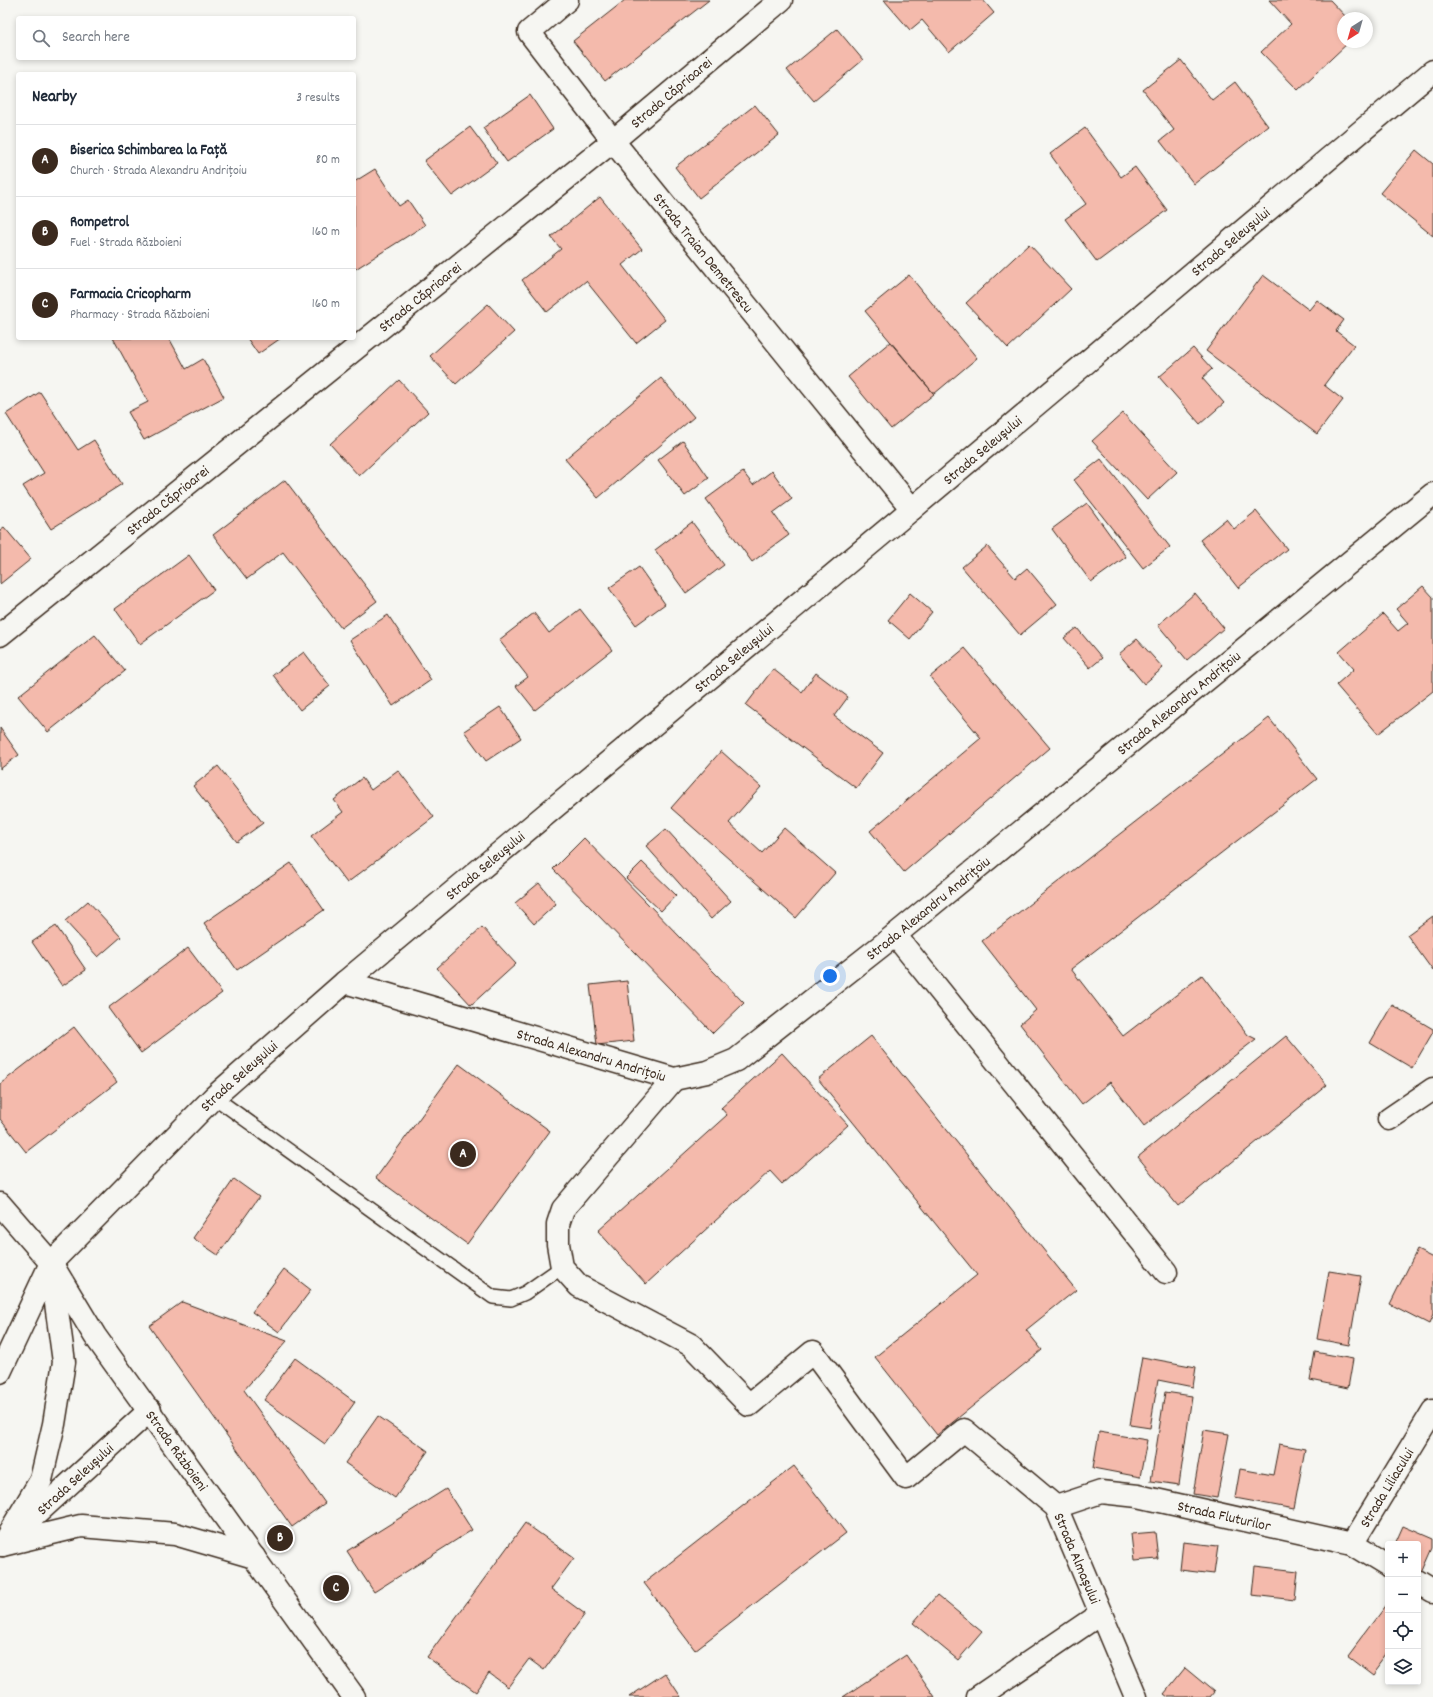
<!DOCTYPE html>
<meta charset="utf-8">
<style>
body{margin:0;font-family:Dekko,sans-serif;background:#f2f2f3;color:#1f2937}
.controls{position:absolute;right:12px;bottom:12px;display:grid;overflow:hidden;border-radius:4px;box-shadow:0 2px 6px #0003}
.controls button{width:36px;height:36px;display:grid;place-items:center;padding:0;border:0;border-bottom:1px solid #e0e1e3;background:#fff;color:#1f2937;font:20px sans-serif}
.compass{position:absolute;left:1337px;top:12px;width:36px;height:36px;border-radius:50%;background:#fff;box-shadow:0 2px 6px #0003;rotate:217deg}
.you{position:absolute;left:830px;top:976px;width:14px;height:14px;margin:-10px;border:3px solid #fff;border-radius:50%;background:#1a73e8;box-shadow:0 0 0 6px #1a73e833}
.badge{display:grid;place-items:center;width:26px;height:26px;border-radius:50%;background:#3b2a1e;color:#fff;font-size:13px;font-weight:700}
.pin{position:absolute;translate:-50% -50%;border:2px solid #fff;box-shadow:0 1px 4px #0006}
.list{margin:0;padding:0;list-style:none}
h2{display:flex;justify-content:space-between;align-items:center;height:52px;margin:0;padding:0 16px;font-size:17px}
h2 small{font-size:13px;font-weight:400;color:#747a83}
.list li{display:grid;grid-template-columns:26px 1fr auto;gap:12px;align-items:center;box-sizing:border-box;height:72px;padding:0 16px;border-top:1px solid #e0e1e3}
.list b{display:block;font-size:15px;white-space:nowrap}
.list p{margin:0;font-size:13px;white-space:nowrap;color:#747a83}
.list em{font-size:13px;font-style:normal;color:#747a83}
.icon{flex:none;width:22px;height:22px;fill:none;stroke:currentColor;stroke-width:2;stroke-linecap:round;stroke-linejoin:round}
.map{position:relative;flex:none;width:1433px;height:1697px;overflow:hidden}
.search{position:absolute;background:#fff;box-shadow:0 2px 6px #0003;left:16px;top:16px;width:340px;height:44px;display:flex;align-items:center;gap:10px;box-sizing:border-box;padding:0 14px;border-radius:4px;color:#747a83;font-size:15px}
.panel{position:absolute;background:#fff;box-shadow:0 2px 6px #0003;left:16px;top:72px;width:340px;height:268px;border-radius:4px}
.map>svg:first-child{display:block}
.building{fill:#f4baac;stroke:#3b2a1e}
.lines{fill:none;stroke-linecap:round;stroke-linejoin:round}
.lane-casing{stroke:#3b2a1e;stroke-width:16}
.street-casing{stroke:#3b2a1e;stroke-width:25}
.secondary-casing{stroke:#3b2a1e;stroke-width:25}
.lane{stroke:#f6f6f2;stroke-width:13}
.street{stroke:#f6f6f2;stroke-width:22}
.secondary{stroke:#f6f6f2;stroke-width:22}
.labels{text-anchor:middle;stroke-width:3;stroke-linejoin:round;paint-order:stroke}
.street-label{font-size:15px;fill:#3b2a1e;stroke:#f6f6f2}
</style>
<div class="map">
<svg width="1433" height="1697" viewBox="0 0 1433 1697">
<rect width="100%" height="100%" fill="#f6f6f2"/>
<filter id="ink" filterUnits="userSpaceOnUse"><feTurbulence type="fractalNoise" baseFrequency=".025" numOctaves="2"/><feDisplacementMap in="SourceGraphic" scale="8" xChannelSelector="R" yChannelSelector="G"/><feConvolveMatrix kernelMatrix="1 2 1 2 8 2 1 2 1" color-interpolation-filters="sRGB"/></filter>
<g filter="url(#ink)">
<path class="building" d="M625,0H709L605,81L573,41Z
M884,0H983L994,13L949,52L922,20L910,30Z
M1269,0H1330L1347,18H1343V42H1349L1298,90L1261,52L1291,24Z
M837,29L863,60L814,101L787,70Z
M1181,60L1212,100L1235,82L1268,126L1194,184L1160,141L1174,130L1143,90Z
M530,95L553,129L507,162L483,128Z
M755,105L779,135L699,198L675,167Z
M470,127L497,163L452,196L424,161Z
M1085,128L1121,177L1135,167L1167,210L1097,262L1065,219L1086,204L1050,154Z
M1416,150L1433,164V236L1380,193Z
M375,169L399,206L408,200L425,225L354,270V182Z
M600,197L642,249L622,265L665,320L636,343L586,281L547,312L522,280L561,249L551,237Z
M1029,244L1071,289L1008,348L966,303Z
M909,275L977,358L934,394L865,311Z
M1263,275L1309,310L1317,300L1344,320L1336,331L1354,345L1324,385L1343,400L1317,434L1206,351Z
M488,304L514,332L456,384L430,356Z
M113,338H169L186,369L203,359L224,397L144,440L128,412L148,402Z
M247,338H281L258,354Z
M890,342L934,394L891,429L848,377Z
M1193,348L1212,369L1202,378L1224,403L1200,424L1159,377Z
M661,378L694,417L598,498L565,459Z
M399,380L428,412L359,476L330,444Z
M40,392L78,450L94,440L122,484L51,529L23,486L44,473L6,414Z
M1123,413L1177,472L1147,500L1092,441Z
M683,441L709,478L685,496L658,460Z
M1101,459L1170,547L1143,568L1074,480Z
M772,471L792,499L773,513L789,535L752,562L706,499L743,472L753,485Z
M285,480L377,601L341,628L283,552L247,579L213,535Z
M1087,503L1126,557L1091,582L1052,529Z
M1256,511L1287,549L1238,588L1200,540L1226,519L1234,529Z
M692,522L724,565L686,593L655,550Z
M4,527L31,559L0,584V530Z
M987,546L1015,578L1027,568L1057,604L1020,635L962,567Z
M189,555L214,590L140,644L115,609Z
M639,567L665,604L636,625L609,588Z
M1423,586L1433,597V691L1378,734L1336,685L1354,669L1339,652L1383,614L1398,631L1408,623L1396,609Z
M910,593L932,612L910,639L888,620Z
M1195,593L1224,628L1187,660L1158,625Z
M580,609L612,650L535,710L516,686L528,677L499,640L534,613L549,633Z
M388,615L431,680L393,706L350,640Z
M1077,628L1102,658L1090,668L1064,638Z
M95,635L125,671L48,732L18,696Z
M1137,639L1163,668L1144,684L1119,654Z
M965,648L1050,748L904,872L870,831L981,738L930,677Z
M304,652L330,686L300,710L273,675Z
M773,669L802,692L816,673L848,697L834,716L883,753L856,788L746,705Z
M500,707L521,738L486,761L464,731Z
M1269,718L1317,779L1071,969L1123,1036L1202,975L1248,1035L1256,1039L1144,1126L1110,1082L1082,1104L1020,1024L1036,1010L982,941Z
M0,728L19,755L0,769Z
M721,751L761,787L729,823L762,853L784,828L835,873L796,918L671,808Z
M218,766L263,823L237,842L193,786Z
M398,770L434,817L347,883L311,836L343,812L334,800L362,778L371,790Z
M666,829L731,901L711,919L646,846Z
M584,838L744,1003L713,1033L553,869Z
M642,862L676,895L661,911L626,878Z
M291,863L324,910L237,970L204,923Z
M539,883L556,904L534,924L515,903Z
M88,901L121,937L98,957L65,921Z
M1433,916V971L1407,935Z
M56,926L86,970L62,986L32,942Z
M482,927L516,964L471,1005L437,968Z
M188,948L222,993L141,1053L108,1008Z
M627,981L634,1041L597,1045L590,985Z
M1392,1005L1433,1029V1032L1412,1068L1370,1043Z
M74,1027L117,1082L26,1152L0,1119V1084Z
M871,1036L1076,1290L1026,1330L1042,1350L937,1435L875,1357L977,1275L818,1079Z
M1286,1036L1327,1085L1178,1206L1138,1157Z
M782,1053L848,1125L782,1184L770,1171L646,1284L598,1231L727,1115L721,1108Z
M459,1064L550,1131L467,1244L376,1178Z
M234,1179L259,1197L218,1255L193,1238Z
M1417,1250L1433,1258V1315L1429,1324L1390,1304Z
M284,1269L311,1290L279,1332L252,1312Z
M1329,1271L1361,1276L1349,1345L1317,1339Z
M182,1302L287,1341L244,1390L325,1503L292,1527L149,1326Z
M1315,1352L1353,1359L1348,1388L1310,1380Z
M1142,1357L1196,1367L1193,1387L1158,1380L1150,1428L1130,1425Z
M295,1358L355,1402L325,1444L264,1400Z
M1165,1392L1192,1396L1179,1485L1151,1481Z
M378,1416L428,1451L395,1498L345,1463Z
M1204,1430L1229,1434L1217,1498L1193,1494Z
M1099,1432L1147,1440L1140,1477L1093,1468Z
M1279,1444L1305,1449L1294,1509L1235,1498L1240,1469L1273,1475Z
M794,1466L846,1533L695,1650L644,1583Z
M446,1489L472,1530L374,1592L347,1551Z
M525,1523L574,1558L551,1589L585,1614L544,1670L529,1659L508,1687L489,1673L476,1692L427,1657Z
M1403,1526L1433,1539V1548L1422,1573L1418,1571V1544H1395Z
M1155,1532L1158,1559L1134,1561L1131,1534Z
M1183,1542L1218,1546L1214,1574L1180,1570Z
M1255,1566L1298,1571L1295,1600L1252,1595Z
M937,1595L982,1632L958,1660L913,1623Z
M1387,1603L1388,1654L1373,1674L1348,1655Z
M906,1655L935,1697H843Z
M1185,1668L1214,1692L1210,1697H1168L1164,1694Z
M665,1673L681,1697H629Z"/>
<g class="lines">
<g class="lane-casing">
<path id="lane" d="M214,1097L493,1297L511,1299L525,1293L562,1267"/>
</g>
<g class="street-casing">
<g id="street">
<path id="s1" d="M567,0L529,32L613,141L912,509"/>
<path id="s2" d="M0,635L613,141L781,0"/>
<path d="M895,935L1166,1272"/>
<path id="s3" d="M345,982L674,1079L707,1072L736,1060L895,935L1433,494"/>
<path id="s4" d="M674,1079L563,1209L558,1224V1244L562,1267L579,1286L691,1345L749,1405L813,1352L906,1478L964,1430L1056,1507L1136,1697"/>
<path d="M1389,1119L1433,1089"/>
<path d="M0,1372L51,1263"/>
<path id="s5" d="M1056,1507L1101,1492L1138,1496L1352,1544L1388,1566"/>
<path id="s6" d="M1352,1544L1433,1411"/>
<path d="M1418,1583L1433,1592"/>
<path d="M978,1697L1100,1614"/>
</g>
</g>
<g class="secondary-casing">
<g id="secondary">
<path id="s7" d="M0,1204L51,1263L95,1336L354,1697"/>
<path id="s8" d="M51,1263L214,1097L345,982L912,509L1433,71"/>
<path id="s9" d="M21,1528L150,1410"/>
<path d="M2,1545L41,1480L54,1424L64,1362L52,1274"/>
<path d="M2,1545L81,1526L175,1534L254,1557"/>
</g>
</g>
<use href="#lane" class="lane"/>
<use href="#street" class="street"/>
<use href="#secondary" class="secondary"/>
</g>
</g>
<g class="labels">
<g class="street-label">
<text dy="5" stroke="none"><textPath href="#s2" startOffset="863">Strada Căprioarei</textPath></text>
<text dy="5" stroke="none"><textPath href="#s8" startOffset="1561">Strada Seleușului</textPath></text>
<text dy="5" stroke="none"><textPath href="#s1" startOffset="331">Strada Traian Demetrescu</textPath></text>
<text dy="5" stroke="none"><textPath href="#s2" startOffset="539">Strada Căprioarei</textPath></text>
<text dy="5" stroke="none"><textPath href="#s8" startOffset="1237">Strada Seleușului</textPath></text>
<text dy="5" stroke="none"><textPath href="#s2" startOffset="215">Strada Căprioarei</textPath></text>
<text dy="5" stroke="none"><textPath href="#s8" startOffset="913">Strada Seleușului</textPath></text>
<text dy="5" stroke="none"><textPath href="#s3" startOffset="977">Strada Alexandru Andrițoiu</textPath></text>
<text dy="5" stroke="none"><textPath href="#s8" startOffset="589">Strada Seleușului</textPath></text>
<text dy="5" stroke="none"><textPath href="#s3" startOffset="653">Strada Alexandru Andrițoiu</textPath></text>
<text dy="5" stroke="none"><textPath href="#s3" startOffset="257">Strada Alexandru Andrițoiu</textPath></text>
<text dy="5" stroke="none"><textPath href="#s8" startOffset="265">Strada Seleușului</textPath></text>
<text dy="5" stroke="none"><textPath href="#s7" startOffset="304">Strada Războieni</textPath></text>
<text dy="5" stroke="none"><textPath href="#s9" startOffset="73">Strada Seleușului</textPath></text>
<text dy="5" stroke="none"><textPath href="#s6" startOffset="66">Strada Liliacului</textPath></text>
<text dy="5" stroke="none"><textPath href="#s5" startOffset="173">Strada Fluturilor</textPath></text>
<text dy="5" stroke="none"><textPath href="#s4" startOffset="956">Strada Almașului</textPath></text>
</g>
</g>
</svg>
<div class="controls">
<button>+</button>
<button>−</button>
<button><svg class="icon" aria-label="locate" viewBox="0 0 24 24"><circle cx="12" cy="12" r="6"/><path d="M12 2v4M12 18v4M2 12h4M18 12h4"/></svg></button>
<button><svg class="icon" aria-label="layers" viewBox="0 0 24 24"><path d="M12 4l9 5-9 5-9-5zM3 14l9 5 9-5"/></svg></button>
</div>
<svg class="compass" viewBox="-18 -18 36 36"><path d="M0-13l5 13h-10z" fill="#e53935"/><path d="M0 13l5-13h-10z" fill="#747a83"/></svg>
<div class="you"></div>
<div class="pin badge" style="left:463px;top:1154px">A</div>
<div class="pin badge" style="left:280px;top:1538px">B</div>
<div class="pin badge" style="left:336px;top:1588px">C</div>
<div class="search"><svg class="icon" aria-label="search" viewBox="0 0 24 24"><circle cx="10" cy="10" r="6"/><path d="M15 15l6 6"/></svg>Search here</div>
<section class="panel">
<h2>Nearby<small>3 results</small></h2>
<ul class="list">
<li><span class="badge">A</span><div><b>Biserica Schimbarea la Față</b><p>Church · Strada Alexandru Andrițoiu</p></div><em>80 m</em></li>
<li><span class="badge">B</span><div><b>Rompetrol</b><p>Fuel · Strada Războieni</p></div><em>160 m</em></li>
<li><span class="badge">C</span><div><b>Farmacia Cricopharm</b><p>Pharmacy · Strada Războieni</p></div><em>160 m</em></li>
</ul>
</section>
</div>
